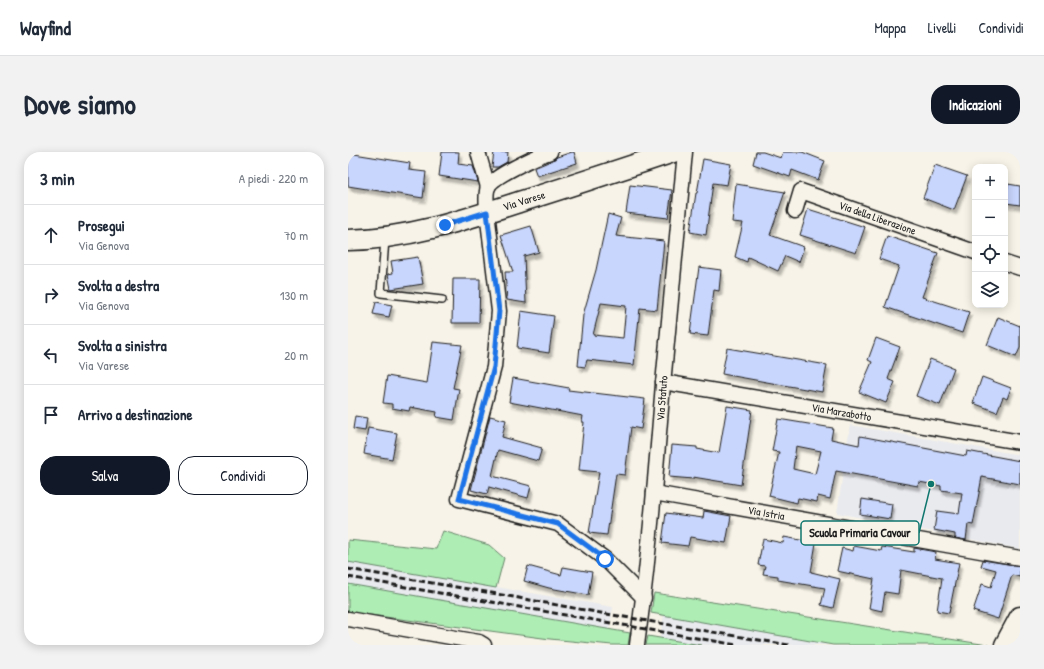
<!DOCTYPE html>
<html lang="it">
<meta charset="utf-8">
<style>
body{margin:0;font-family:"Patrick Hand",sans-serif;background:#f2f2f3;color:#1f2937}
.controls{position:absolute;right:12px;top:12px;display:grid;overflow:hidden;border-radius:8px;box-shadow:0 2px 10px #0003}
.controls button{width:36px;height:36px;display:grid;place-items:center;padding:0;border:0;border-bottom:1px solid #e0e1e3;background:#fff;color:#1f2937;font:20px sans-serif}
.stop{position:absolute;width:12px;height:12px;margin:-9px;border:3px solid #1a73e8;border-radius:50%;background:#fff}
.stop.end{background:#1a73e8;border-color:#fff;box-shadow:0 1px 4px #0008}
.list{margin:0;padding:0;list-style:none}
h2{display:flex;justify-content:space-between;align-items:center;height:52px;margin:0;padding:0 16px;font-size:17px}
h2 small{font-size:13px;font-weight:400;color:#747a83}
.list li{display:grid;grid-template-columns:26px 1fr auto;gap:12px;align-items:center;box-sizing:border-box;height:60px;padding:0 16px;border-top:1px solid #e0e1e3}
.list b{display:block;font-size:15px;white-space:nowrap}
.list p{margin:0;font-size:13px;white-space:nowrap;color:#747a83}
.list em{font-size:13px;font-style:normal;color:#747a83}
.actions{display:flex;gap:8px;padding:12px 16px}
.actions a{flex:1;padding:9px 0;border:1px solid #111827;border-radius:16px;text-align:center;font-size:14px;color:#111827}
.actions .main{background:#111827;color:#fff}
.icon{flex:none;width:22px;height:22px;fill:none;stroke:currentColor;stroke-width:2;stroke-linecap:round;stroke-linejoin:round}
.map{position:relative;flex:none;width:672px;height:493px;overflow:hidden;border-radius:16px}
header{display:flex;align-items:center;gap:24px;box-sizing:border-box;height:56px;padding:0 20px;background:#fff;border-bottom:1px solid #e0e1e3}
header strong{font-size:19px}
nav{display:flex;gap:22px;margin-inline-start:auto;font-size:14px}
.intro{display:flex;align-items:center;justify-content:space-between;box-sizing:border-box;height:96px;padding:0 24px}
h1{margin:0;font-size:28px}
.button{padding:10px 18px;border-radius:16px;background:#111827;color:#fff;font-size:14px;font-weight:700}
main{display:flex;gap:24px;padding:0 24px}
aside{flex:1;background:#fff;border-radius:16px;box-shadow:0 2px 10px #0003}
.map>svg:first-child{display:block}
.built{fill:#e9eaee}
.green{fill:#aeedb4;stroke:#658468}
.building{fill:#c8d5fc;stroke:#1c1c1c;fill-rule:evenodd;filter:url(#shadow)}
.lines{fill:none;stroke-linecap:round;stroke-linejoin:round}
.lane-casing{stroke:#1c1c1c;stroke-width:10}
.street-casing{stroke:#1c1c1c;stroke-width:17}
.secondary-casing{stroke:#1c1c1c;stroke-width:23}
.lane{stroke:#f7f3e8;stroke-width:7}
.street{stroke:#f7f3e8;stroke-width:14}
.secondary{stroke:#f7f3e8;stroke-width:20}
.rail{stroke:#1c1c1c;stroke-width:3;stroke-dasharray:6 3;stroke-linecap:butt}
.route{stroke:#1a73e8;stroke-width:5}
.labels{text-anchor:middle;stroke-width:3.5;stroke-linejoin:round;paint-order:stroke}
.street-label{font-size:11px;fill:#1c1c1c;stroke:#f7f3e8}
.leader{fill:none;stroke:#0f766e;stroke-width:1.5}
.callout-dot{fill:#0f766e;stroke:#f7f3e8;stroke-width:1.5}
.callout{fill:#f7f3e8;stroke:#0f766e;stroke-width:1.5}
.callout-label{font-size:12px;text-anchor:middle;font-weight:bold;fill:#1c1c1c}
</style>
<header>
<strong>Wayfind</strong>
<nav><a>Mappa</a><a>Livelli</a><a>Condividi</a></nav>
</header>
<div class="intro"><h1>Dove siamo</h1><a class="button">Indicazioni</a></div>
<main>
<aside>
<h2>3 min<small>A piedi · 220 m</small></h2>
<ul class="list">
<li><svg class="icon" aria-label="ahead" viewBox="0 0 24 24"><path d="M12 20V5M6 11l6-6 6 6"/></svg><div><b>Prosegui</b><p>Via Genova</p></div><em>70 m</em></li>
<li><svg class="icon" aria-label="right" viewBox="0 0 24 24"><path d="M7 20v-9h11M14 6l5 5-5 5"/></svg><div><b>Svolta a destra</b><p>Via Genova</p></div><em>130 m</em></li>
<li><svg class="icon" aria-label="left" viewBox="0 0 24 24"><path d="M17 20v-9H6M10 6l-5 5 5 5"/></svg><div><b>Svolta a sinistra</b><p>Via Varese</p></div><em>20 m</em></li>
<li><svg class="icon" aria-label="arrive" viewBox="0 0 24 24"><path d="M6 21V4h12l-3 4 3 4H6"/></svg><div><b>Arrivo a destinazione</b></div></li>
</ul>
<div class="actions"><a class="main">Salva</a><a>Condividi</a></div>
</aside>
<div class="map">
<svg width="672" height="493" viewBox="0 0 672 493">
<defs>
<filter id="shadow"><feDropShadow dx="2.5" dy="4.5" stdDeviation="1" flood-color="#0004"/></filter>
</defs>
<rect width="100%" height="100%" fill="#f7f3e8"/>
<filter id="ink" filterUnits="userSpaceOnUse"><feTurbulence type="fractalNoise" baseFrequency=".025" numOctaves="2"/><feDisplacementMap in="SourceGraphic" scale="8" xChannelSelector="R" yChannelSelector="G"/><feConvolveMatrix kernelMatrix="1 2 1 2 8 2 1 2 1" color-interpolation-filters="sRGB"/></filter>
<g filter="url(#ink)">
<path class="built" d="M502,273L672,303V397L489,361Z
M0,410L265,455L261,478L0,432Z
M316,463L394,476L485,493H353L312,486Z"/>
<path class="green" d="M95,379L141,393L156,406L148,436L0,410V388L88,397Z
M0,432L282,481L280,493H264L202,487L0,460Z
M306,441L640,493H485L303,461Z
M300,484L353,493H298Z"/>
<path class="building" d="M94,0H111L110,12L125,14L130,30L91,24Z
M146,0H160L159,10L150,15H144Z
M224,0H226L229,11L189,24L186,16L205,8L209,5Z
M408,0H415L433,6L435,0H454L477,9L470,28L444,18L442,25L405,12Z
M0,1L62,11L61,18L78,20L75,46L0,34Z
M355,7L383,12L379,33L365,31L358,83L342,80L348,41H349Z
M587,13L619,24L606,58L575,46Z
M388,32L437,40L422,83L456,95L451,110L437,104L430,119L400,105L399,110L387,105L395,71L384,70Z
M660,32L672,34V53L658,51Z
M282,33L324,38L320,66L278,61Z
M460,57L517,75L508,101L452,83Z
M260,62L273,66L268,84L316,89L309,158L292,156L286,213L239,208L237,215L230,214L235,163L248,118ZM253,151L278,154L275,186L245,183Z
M183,74L191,100L176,104L178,151L159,148L157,120H165L153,83Z
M539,84L590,101L574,145L621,160L614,181L537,155L551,114L531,107Z
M70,105L75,132L43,137L40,122L45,121L43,109Z
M351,115L373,118L371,139L366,138L360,184L342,182Z
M105,127H132L131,171H104Z
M28,150L44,153L41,165L25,162Z
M173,159L206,164L201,201L169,196Z
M650,165L672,174V196L668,205L639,193Z
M528,186L552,195L540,227L547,230L538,251L511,240L524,210L520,208Z
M85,190L114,193L105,236L111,237L106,268L88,265L89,260L62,255L61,259L44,256V252L35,251L39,224L79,231Z
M379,196L479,213L474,240L374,222Z
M582,207L606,216L592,253L568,244Z
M634,225L663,236L659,247L655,245L649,260L625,251Z
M165,226L221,236L220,238L297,247L293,277L283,275L277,323L268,322L259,383L241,381L251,320L231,318L236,270H234L235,264L161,250Z
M379,254L404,258L393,333L345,325V327L321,325L324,293L349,295V297L371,301Z
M7,264L19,266L17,279L5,277Z
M142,264L158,268L154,285L194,296L190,309L150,298L144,324L183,334L180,346L141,335L139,342L123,338Z
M430,267L485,276L483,287L511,293L512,284L618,304L619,299L672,309V332L634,325L625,373L620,372L618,388L607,386V382L586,378L589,359L611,362L614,341L593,338V334L571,330L570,334L488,319L482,347L470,344L469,350L450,346L449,351L421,344L431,300L424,299ZM448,294L473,299L467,322L445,317Z
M20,276L49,281L44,307L16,302Z
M514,347L544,352L542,367L512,362Z
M356,359L383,364L378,391L342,385L340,394L314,391L318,361L355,366Z
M436,385L468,391L463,420L492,427L485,456L473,453L477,436L430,428V424L415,422L417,414L410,413L415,387L435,391Z
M506,394L533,399L534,395L566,400V396L588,400L587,407L611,411L601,461L589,459L594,426L553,418L550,442L537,440L534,459L521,456L526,427L489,419L494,396L505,399Z
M635,408L672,414V425L664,423L650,467L625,459L634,432L643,435L648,418L633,414Z
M180,414L213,423L215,415L244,420L240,443L201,436L176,429Z"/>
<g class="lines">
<g class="lane-casing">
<path id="lane" d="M37,87L33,141L94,148"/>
</g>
<g class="street-casing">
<g id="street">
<path d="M130,0L140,35"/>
<path d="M202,0C189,4 145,24 140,35C137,42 139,53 139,60L151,159L146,215L111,347L210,372L257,407L296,446"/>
<path id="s1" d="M447,59L453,39L627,100"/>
<path d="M657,111L672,116"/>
<path id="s2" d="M315,230L672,290"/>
<path id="s3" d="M306,341L672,406"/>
<path d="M0,467L131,490L136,493"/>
<path id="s4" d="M289,493C301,406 308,319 315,232C322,154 330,77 337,0"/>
</g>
</g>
<g class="secondary-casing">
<g id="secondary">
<path id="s5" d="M0,88C59,87 116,68 171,50C223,34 274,17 325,0"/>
<path d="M657,493L672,465"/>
</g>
</g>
<use href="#lane" class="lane"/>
<use href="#street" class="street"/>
<use href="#secondary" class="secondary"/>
<path class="rail" d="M0,417L138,440L264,463L441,493
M0,425L389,493"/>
</g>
</g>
<g class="lines" filter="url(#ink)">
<path class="route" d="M97,73L139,60L151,159L146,215L111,347L210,372L257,407"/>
</g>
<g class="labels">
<g class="street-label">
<text dy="4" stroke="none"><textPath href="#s5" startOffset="181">Via Varese</textPath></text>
<text dy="4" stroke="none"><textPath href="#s1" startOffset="102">Via della Liberazione</textPath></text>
<text dy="4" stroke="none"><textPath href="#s4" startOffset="248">Via Statuto</textPath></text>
<text dy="4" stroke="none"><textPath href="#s2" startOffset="181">Via Marzabotto</textPath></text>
<text dy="4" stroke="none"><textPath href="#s3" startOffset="114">Via Istria</textPath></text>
</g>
</g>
<path class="leader" d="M583 332L571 381"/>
<circle class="callout-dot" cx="583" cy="332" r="4"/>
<rect class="callout" x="453" y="369" width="118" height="24" rx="4"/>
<g class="callout-label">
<text x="512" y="385">Scuola Primaria Cavour</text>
</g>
</svg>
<div class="controls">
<button>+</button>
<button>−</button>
<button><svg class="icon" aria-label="locate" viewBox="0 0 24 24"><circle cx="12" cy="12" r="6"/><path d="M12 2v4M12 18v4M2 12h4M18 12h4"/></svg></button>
<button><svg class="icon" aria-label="layers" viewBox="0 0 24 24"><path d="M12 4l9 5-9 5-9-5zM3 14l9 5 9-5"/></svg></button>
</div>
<div class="stop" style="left:257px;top:407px"></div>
<div class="stop end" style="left:97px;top:73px"></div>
</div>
</main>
